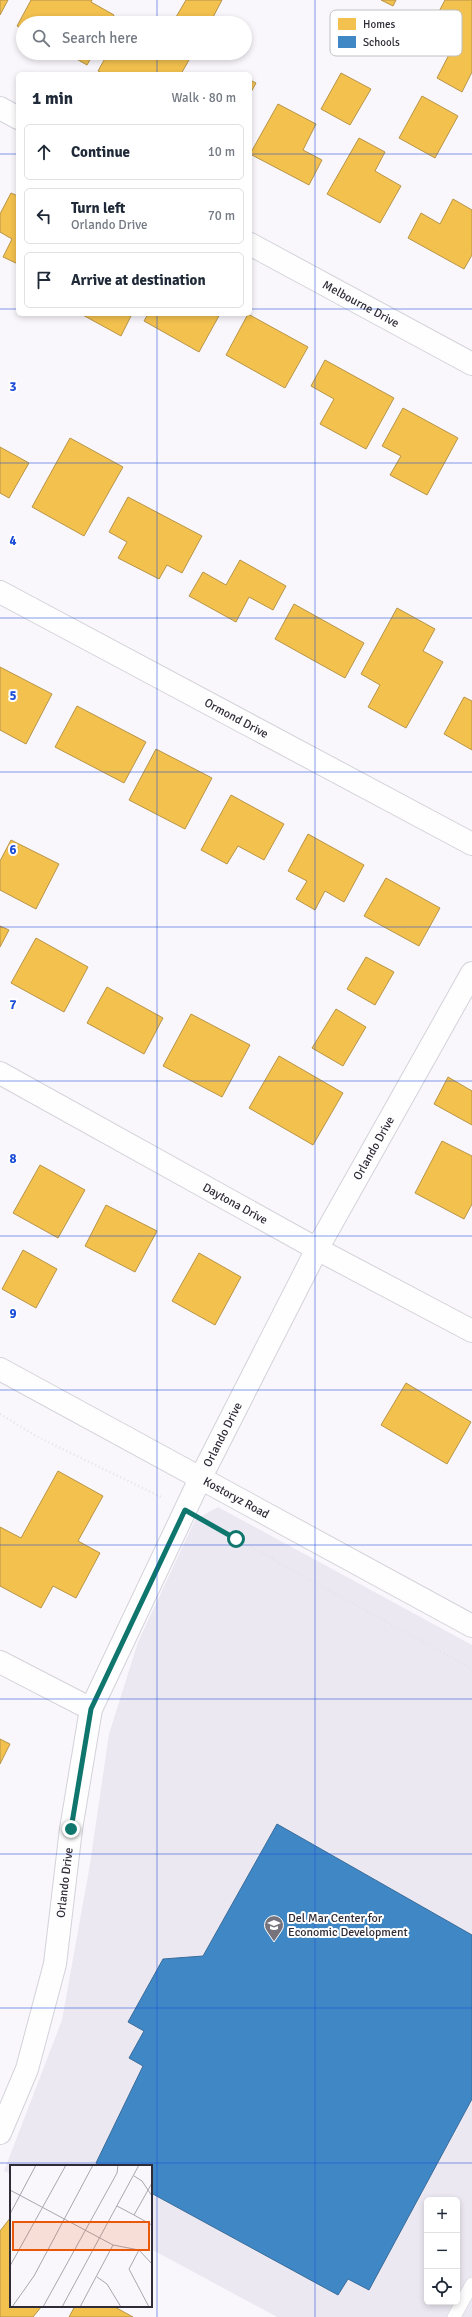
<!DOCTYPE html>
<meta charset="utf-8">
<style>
body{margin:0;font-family:Signika,sans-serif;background:#f6f6f7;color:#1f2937}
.controls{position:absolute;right:12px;bottom:12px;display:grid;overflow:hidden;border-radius:6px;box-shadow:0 2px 6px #0003}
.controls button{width:36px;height:36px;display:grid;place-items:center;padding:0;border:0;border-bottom:1px solid #e0e1e3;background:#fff;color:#1f2937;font:20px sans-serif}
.stop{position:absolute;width:12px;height:12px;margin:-9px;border:3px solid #0f766e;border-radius:50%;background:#fff}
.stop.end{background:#0f766e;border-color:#fff;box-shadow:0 1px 4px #0008}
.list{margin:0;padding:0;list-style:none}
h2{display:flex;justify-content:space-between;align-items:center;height:52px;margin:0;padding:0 16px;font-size:17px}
h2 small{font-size:13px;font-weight:400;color:#747a83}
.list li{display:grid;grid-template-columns:26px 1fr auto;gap:12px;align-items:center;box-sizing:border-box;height:56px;margin:0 8px 8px;padding:0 8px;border:1px solid #e0e1e3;border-radius:6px}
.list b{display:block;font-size:15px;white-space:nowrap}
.list p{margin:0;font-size:13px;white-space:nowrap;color:#747a83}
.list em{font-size:13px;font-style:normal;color:#747a83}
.icon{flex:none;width:22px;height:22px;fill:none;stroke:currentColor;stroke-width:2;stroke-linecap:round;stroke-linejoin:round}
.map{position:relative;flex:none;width:472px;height:2317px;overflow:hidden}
.search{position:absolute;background:#fff;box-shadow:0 2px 6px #0003;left:16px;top:16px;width:236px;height:44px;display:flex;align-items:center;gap:10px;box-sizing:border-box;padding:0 14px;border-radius:22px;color:#747a83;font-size:15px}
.panel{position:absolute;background:#fff;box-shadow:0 2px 6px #0003;left:16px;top:72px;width:236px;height:244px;border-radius:6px}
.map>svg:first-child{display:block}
.built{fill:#ece8f2;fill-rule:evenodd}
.homes{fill:#f2c14e;stroke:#b89447}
.schools{fill:#3f88c5;stroke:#3a6c9a}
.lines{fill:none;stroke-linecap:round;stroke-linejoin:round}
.lane-casing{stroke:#d4d2da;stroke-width:14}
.street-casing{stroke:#d4d2da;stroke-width:24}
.secondary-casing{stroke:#d4d2da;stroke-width:24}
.path{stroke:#e4e3e5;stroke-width:2.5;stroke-dasharray:1 3;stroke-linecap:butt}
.lane{stroke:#fefeff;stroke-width:13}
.street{stroke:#fefeff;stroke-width:22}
.secondary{stroke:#fefeff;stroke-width:22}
.route{stroke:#0f766e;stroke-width:5}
.grid{fill:none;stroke:#1d4ed8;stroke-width:1;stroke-opacity:0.55}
.labels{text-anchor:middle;stroke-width:4;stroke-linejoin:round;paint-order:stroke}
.street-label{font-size:12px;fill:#302c37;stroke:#fff}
.poi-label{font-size:12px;fill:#302c37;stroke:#fff;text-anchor:start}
.inset-road{fill:none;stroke:#a9a6ad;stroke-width:1}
.view{fill:#e8590c;fill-opacity:0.15;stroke:#e8590c;stroke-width:2}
.inset-edge{fill:none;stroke:#302c37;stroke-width:2}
.key{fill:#fff;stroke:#c1c0c3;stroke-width:1}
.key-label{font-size:11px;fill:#302c37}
.grid-label{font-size:13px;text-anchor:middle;font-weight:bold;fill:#1d4ed8;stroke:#fff;stroke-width:4;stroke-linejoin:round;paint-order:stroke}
</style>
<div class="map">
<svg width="472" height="2317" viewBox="0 0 472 2317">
<rect width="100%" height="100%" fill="#f9f7fc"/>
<path class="built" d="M218,1507L472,1645V2317H277L151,2249V2166H11V2174L4,2171L62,2020L90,1864L109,1734L138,1642L195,1520ZM427,2200H457V2302H427Z"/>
<path class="homes" d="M0,0H8L0,15Z
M31,0H92L91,2L114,15L110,23H23V29L17,26Z
M186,0H222L210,23H186L176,17Z
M381,0H396L393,6Z
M445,0H472V72L462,92L437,78L461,31L436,17Z
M66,53H94L87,65Z
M108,53H193L181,74H104L98,71Z
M341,73L371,89L350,125L321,109Z
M250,80L256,83L250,94Z
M422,96L458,116L435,158L399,138Z
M278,104L316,124L303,150L322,160L309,185L250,154Z
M359,138L385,152L375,171L401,186L380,223L327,194Z
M11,193L18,196V264L3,257L12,239L0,232V214Z
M453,199L472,210V255L464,269L408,238L421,213L440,224Z
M81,314H132L121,336Z
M148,314H220L199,352L144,321Z
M248,314L308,347L285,388L226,355Z
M325,360L394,398L366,449L320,424L334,399L311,386Z
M403,408L458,438L427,495L390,475L401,456L382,446Z
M70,438L123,467L84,536L32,507Z
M0,447L29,463L9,498L0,493Z
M128,497L202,536L182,573L167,565L159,579L118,558L127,542L109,532Z
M240,560L286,586L273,610L249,597L236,622L189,596L203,572L226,585Z
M294,604L364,643L345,678L275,639Z
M397,608L435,629L423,651L443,662L406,728L368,707L380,685L361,674Z
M0,667L52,694L26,744L0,730Z
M464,697L472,701V750L444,734Z
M77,706L146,742L124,783L55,747Z
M156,749L212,778L185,829L129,800Z
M231,795L284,824L264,860L238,846L227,864L201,850Z
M308,834L364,865L344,902L325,891L315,910L296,899L307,881L288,871Z
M11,840L59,864L36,909L0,890V861Z
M386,878L440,908L419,946L364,916Z
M0,926L9,930L0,947Z
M36,938L88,967L64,1012L11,983Z
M366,957L394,972L375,1005L347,989Z
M107,987L163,1018L144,1054L87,1023Z
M336,1009L366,1027L343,1066L312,1048Z
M191,1014L250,1045L222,1097L163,1066Z
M279,1056L343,1093L313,1145L249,1108Z
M448,1077L472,1091V1125L434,1104Z
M442,1141L472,1156V1204L464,1219L415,1193Z
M40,1165L85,1190L58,1238L13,1213Z
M106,1205L157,1231L135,1272L85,1246Z
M23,1250L57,1269L36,1308L2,1289Z
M199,1253L241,1277L215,1325L172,1301Z
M406,1383L471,1422L447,1464L381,1425Z
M58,1471L103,1496L78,1541L100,1553L76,1598L53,1586L41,1608L0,1586V1527L21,1538Z
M0,1739L10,1744L0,1764Z
M11,2217V2306H42L33,2317H0V2231Z
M75,2306H113L133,2317H69Z"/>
<path class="schools" d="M277,1824L472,1935V2099L369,2290L348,2279L338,2295L151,2193V2166H102L96,2163L143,2066L129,2058L144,2031L128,2022L163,1959L203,1956Z"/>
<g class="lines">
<g class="lane-casing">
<path id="lane" d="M454,2317L472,2284"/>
</g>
<g class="street-casing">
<g id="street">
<path d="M0,108L18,118"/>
<path id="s1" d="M250,244L472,364"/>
<path id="s2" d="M0,592L472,844"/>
<path id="s3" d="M0,1073L317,1249L472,1331"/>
<path d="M0,1662L91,1709"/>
<path id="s4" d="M0,2133L27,2069L55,1964L71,1829L91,1709L200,1479L317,1249L472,973"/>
</g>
</g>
<g class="secondary-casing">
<g id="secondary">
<path id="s5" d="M0,1369L472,1626"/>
</g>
</g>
<path class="path" d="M0,1414L36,1436L161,1497
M209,1524L472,1669"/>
<use href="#lane" class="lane"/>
<use href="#street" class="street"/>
<use href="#secondary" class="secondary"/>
</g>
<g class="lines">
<path class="route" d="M71,1829L91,1709L185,1510L236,1539"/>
</g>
<path class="grid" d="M157,0V23M315,0V2317M157,53V74M0,154H18M250,154H472M0,309H18M250,309H472M157,314V2317M0,463H472M0,618H472M0,772H472M0,927H472M0,1081H472M0,1236H472M0,1390H472M0,1545H472M0,1699H472M0,1854H472M0,2008H472M0,2163H472"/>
<defs>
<g id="university-pin" transform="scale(1)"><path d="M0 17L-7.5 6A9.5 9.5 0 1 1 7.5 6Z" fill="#76737c" stroke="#fff"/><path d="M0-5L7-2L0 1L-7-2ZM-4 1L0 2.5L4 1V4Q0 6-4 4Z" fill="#fff"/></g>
</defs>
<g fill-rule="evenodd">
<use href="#university-pin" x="274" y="1925"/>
</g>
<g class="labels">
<g class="street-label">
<text dy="4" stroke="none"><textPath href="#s1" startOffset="126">Melbourne Drive</textPath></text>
<text dy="4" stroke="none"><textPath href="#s2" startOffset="268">Ormond Drive</textPath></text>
<text dy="4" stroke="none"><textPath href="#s4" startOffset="1064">Orlando Drive</textPath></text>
<text dy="4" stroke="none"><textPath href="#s3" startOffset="269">Daytona Drive</textPath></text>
<text dy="4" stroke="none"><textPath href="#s4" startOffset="740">Orlando Drive</textPath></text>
<text dy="4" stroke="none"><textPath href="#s5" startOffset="269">Kostoryz Road</textPath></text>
<text dy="4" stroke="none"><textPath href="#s4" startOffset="260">Orlando Drive</textPath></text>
</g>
<g class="poi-label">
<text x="288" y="1922">Del Mar Center for<tspan x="288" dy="14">Economic Development</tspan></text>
</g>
</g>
<g transform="translate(10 2165)">
<rect width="142" height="142" fill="#f9f7fc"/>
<path class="inset-road" d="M124,11L132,16L142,31M142,18L124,50L142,60M0,25L103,80L129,85L142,99M107,41L124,50M0,49L26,0M129,85L119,104L139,142M0,101L56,0M87,112L97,119L111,142M2,142L24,111L83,0M33,142L107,8L108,0M52,142L129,0M70,142L103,80"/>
<path class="view" d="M3,57H139V85H3Z"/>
<rect width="142" height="142" class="inset-edge"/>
</g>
<rect x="330" y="10" width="132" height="46" rx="6" class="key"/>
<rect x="338" y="18" width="18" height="12" fill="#f2c14e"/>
<rect x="338" y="36" width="18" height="12" fill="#3f88c5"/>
<g class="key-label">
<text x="363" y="28">Homes</text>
<text x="363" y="46">Schools</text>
</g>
<g class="grid-label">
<text x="13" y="391">3</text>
<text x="13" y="545">4</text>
<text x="13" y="700">5</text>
<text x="13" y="854">6</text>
<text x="13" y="1009">7</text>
<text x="13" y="1163">8</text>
<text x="13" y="1318">9</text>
</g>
</svg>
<div class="controls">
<button>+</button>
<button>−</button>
<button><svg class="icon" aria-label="locate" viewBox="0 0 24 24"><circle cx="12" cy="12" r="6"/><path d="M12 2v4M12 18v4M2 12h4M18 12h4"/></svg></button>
</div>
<div class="stop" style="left:236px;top:1539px"></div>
<div class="stop end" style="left:71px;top:1829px"></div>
<div class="search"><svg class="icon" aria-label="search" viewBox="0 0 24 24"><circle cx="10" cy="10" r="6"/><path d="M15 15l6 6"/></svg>Search here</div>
<section class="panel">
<h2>1 min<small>Walk · 80 m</small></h2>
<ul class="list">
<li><svg class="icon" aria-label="ahead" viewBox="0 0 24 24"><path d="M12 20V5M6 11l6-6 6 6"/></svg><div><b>Continue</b></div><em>10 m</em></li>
<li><svg class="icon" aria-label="left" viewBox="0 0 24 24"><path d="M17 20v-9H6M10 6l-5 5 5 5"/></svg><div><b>Turn left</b><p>Orlando Drive</p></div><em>70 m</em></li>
<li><svg class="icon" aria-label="arrive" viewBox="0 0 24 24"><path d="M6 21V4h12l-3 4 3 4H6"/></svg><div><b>Arrive at destination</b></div></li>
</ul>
</section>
</div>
